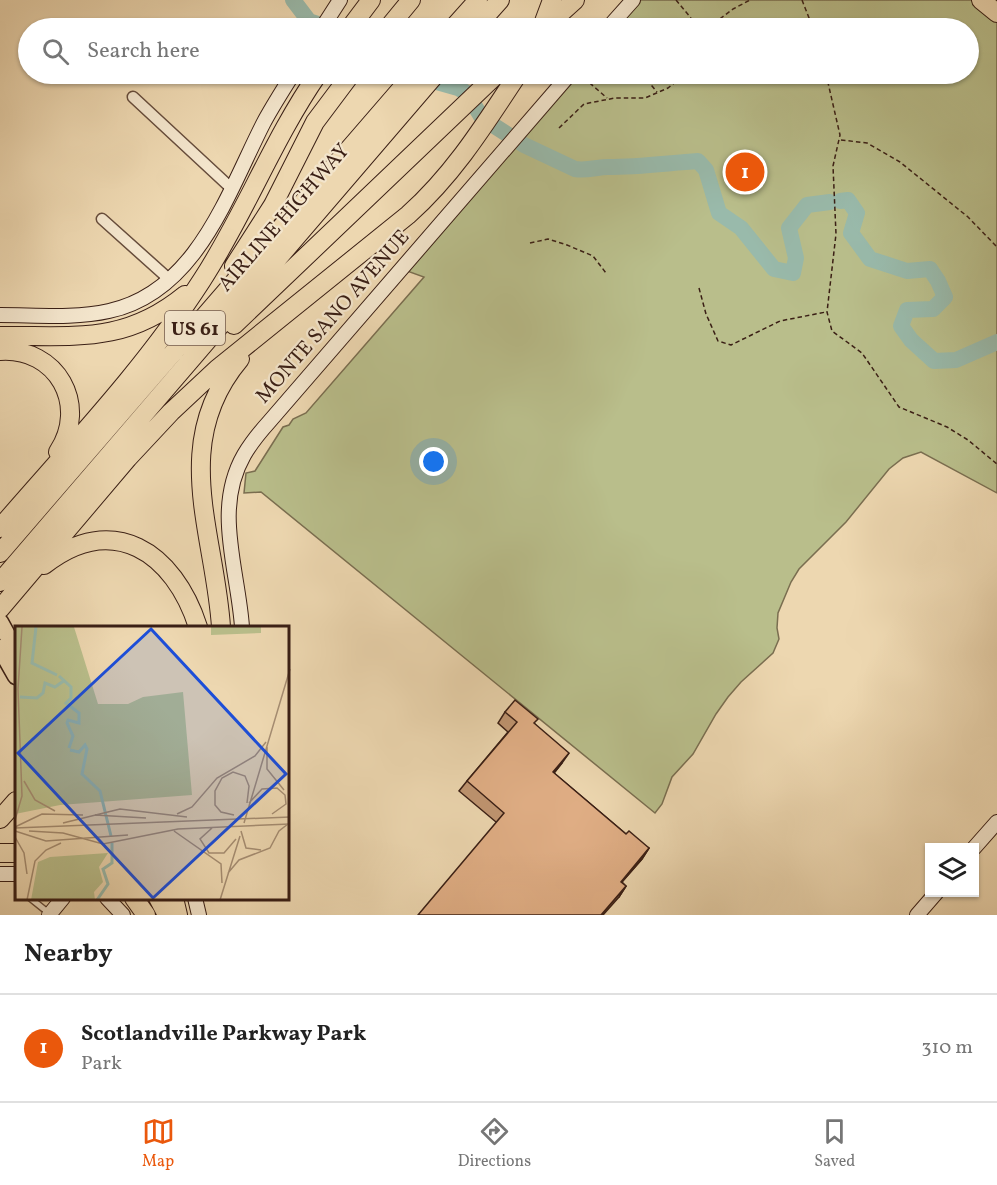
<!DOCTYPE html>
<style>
body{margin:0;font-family:Vollkorn,serif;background:#f2f2f2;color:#222}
.controls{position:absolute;right:18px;bottom:18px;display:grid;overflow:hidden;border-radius:0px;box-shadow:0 2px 4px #0004}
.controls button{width:54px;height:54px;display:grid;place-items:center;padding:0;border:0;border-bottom:2px solid #e0e0e0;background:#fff;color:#222;font:30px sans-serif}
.you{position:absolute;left:434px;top:462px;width:21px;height:21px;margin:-15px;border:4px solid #fff;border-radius:50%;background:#1a73e8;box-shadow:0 0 0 9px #1a73e833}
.badge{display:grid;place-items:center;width:39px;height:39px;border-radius:50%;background:#ea580c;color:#fff;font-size:20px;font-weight:700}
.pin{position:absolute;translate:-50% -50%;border:3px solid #fff;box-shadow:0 2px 6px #0006}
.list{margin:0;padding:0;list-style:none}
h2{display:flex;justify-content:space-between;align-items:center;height:78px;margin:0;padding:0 24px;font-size:26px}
h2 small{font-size:20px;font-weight:400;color:#767676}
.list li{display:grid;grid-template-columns:39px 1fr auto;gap:18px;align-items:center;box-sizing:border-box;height:108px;padding:0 24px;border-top:2px solid #e0e0e0}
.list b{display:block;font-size:22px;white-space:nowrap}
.list p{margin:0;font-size:20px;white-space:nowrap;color:#767676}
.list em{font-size:20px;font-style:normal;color:#767676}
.icon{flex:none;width:33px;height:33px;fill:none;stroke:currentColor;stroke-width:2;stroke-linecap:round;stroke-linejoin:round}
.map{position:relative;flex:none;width:997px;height:915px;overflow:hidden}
.search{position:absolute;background:#fff;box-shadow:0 2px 4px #0004;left:18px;right:18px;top:18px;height:66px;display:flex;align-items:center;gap:15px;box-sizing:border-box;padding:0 21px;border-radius:33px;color:#767676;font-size:22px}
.sheet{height:186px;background:#fff}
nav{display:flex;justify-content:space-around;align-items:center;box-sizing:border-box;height:84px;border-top:2px solid #e0e0e0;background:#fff;font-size:16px;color:#767676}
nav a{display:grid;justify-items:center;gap:3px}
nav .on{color:#ea580c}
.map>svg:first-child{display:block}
.green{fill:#b9be8b;stroke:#7a6e50;stroke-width:1.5}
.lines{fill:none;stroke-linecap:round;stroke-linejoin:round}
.river{stroke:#99baab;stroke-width:16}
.lane-casing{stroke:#674d3c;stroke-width:8}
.street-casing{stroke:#674d3c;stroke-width:13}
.secondary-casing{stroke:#3a1f15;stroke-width:16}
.primary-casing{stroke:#3a1f15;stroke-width:19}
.highway-casing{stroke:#3a1f15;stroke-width:20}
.path{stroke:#3a1f15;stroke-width:1.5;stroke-dasharray:4.5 3;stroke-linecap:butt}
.lane{stroke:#f3e5cc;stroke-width:5}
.street{stroke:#f3e5cc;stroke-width:10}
.secondary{stroke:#f3e5cc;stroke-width:14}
.primary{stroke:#edd7b0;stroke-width:16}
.highway{stroke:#edd7b0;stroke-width:18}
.wall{fill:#c19672;stroke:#3a1f15;stroke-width:1.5}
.shaded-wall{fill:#9d7a5d;stroke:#3a1f15;stroke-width:1.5}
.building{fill:#e0ae85;stroke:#3a1f15;stroke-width:1.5}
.labels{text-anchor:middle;stroke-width:4.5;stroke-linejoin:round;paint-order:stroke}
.shield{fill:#f3e5cc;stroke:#725a4c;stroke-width:1.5}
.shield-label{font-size:20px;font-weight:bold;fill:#3a1f15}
.street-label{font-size:21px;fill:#3a1f15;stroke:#f3e5cc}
.inset-river{fill:none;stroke:#99baab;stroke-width:3}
.inset-road{fill:none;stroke:#a58d72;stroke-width:1.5}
.view{fill:#1d4ed8;fill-opacity:0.15;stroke:#1d4ed8;stroke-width:3}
.inset-edge{fill:none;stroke:#3a1f15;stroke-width:3}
</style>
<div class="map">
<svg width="997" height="915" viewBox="0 0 997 915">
<rect width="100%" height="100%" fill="#edd7b0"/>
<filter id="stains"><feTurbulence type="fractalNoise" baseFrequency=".00333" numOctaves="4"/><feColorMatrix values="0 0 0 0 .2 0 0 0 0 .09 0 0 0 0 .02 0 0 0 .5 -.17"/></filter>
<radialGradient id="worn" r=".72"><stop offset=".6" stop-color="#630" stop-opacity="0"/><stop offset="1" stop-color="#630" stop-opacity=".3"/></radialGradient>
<path class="green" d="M641,0H997V493L921,452L903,458L889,469L846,522L799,569L791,582L778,613L777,628L779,639L773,653L741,682L728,697L716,714L693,754L672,777L662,804L655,813L261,492L244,493L246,473L255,471L283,427L289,425L293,419L306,413L424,277L407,271L578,74H968V28H616Z"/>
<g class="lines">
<path class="river" d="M293,0L309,21L330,28
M419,77L458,88L467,93L482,118L524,145L575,169C587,171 597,167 608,167C639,167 668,163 698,161L706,170L719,213L741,228L774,269L793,273L796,258L789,228L807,205L830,202
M840,201L848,200L857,213L851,233L870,259L907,271L930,269L938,281L945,297L933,309L907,310L901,326L911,340L934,361L956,360L997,342"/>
<g class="lane-casing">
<path id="lane" d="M30,898L50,914"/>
</g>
<g class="street-casing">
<path id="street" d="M133,97L231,188
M102,219L170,280"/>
</g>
<g class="secondary-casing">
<path id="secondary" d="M322,28L340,0
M608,28L633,0
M0,315C36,315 74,319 109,311C196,292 227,195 263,124C272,107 283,90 293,74
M242,627C238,569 213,509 244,455C251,443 260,432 269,422L570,74
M974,848L997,822
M0,874H16
M107,898L123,915
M195,898L199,915
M49,915L63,898
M917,915L937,892"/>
</g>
<g class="primary-casing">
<path id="primary" d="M0,622L16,651
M0,648L16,676
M157,898L166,915"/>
</g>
<g class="highway-casing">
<path id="highway" d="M981,0L997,13
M542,27L552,0
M350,28L371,0
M388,28L411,0
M453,28L478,0
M475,28L500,0
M544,28L575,0
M234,266L273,205L315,122L351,74
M234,325L497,74
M0,336C73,335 124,345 185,295
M0,351C57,347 89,405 58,452
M0,528C69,448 144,370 202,280C245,214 273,139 318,74
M0,553L414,74
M44,565C113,511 174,552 198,627
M0,582L436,74
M0,609L128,458L171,412L217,369L408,215C454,174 485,124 518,74
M221,627C215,533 169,443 240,359
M0,819L16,801
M0,853H16
M134,898L146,915
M174,898L178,915"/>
</g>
<path class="path" d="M676,0L691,18
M802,0L813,28
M676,25L692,19L717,21
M708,28L733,9L750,0
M642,74L657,92
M826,74L840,135L833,166L836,234L827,312L832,331L862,353L899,407L947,427L968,440L997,464
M584,78L607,98
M559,128L584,104L615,98H645L668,88L685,74
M841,140L867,143L900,162L968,217L997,247
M530,243L548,239L567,245L593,256L606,273
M699,288L706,314L718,341L731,345L780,321L826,312"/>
<use href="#lane" class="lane"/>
<use href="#street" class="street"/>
<use href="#secondary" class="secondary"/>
<use href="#primary" class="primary"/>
<use href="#highway" class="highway"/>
</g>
<path class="wall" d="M505,712L535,724L562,763L554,773L626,834L649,848L642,859L622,882L626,886L619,897L496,822L459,791L467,781L508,732L498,723Z"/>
<path class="shaded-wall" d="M569,753L562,763L546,783L553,772Z
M649,848L642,859L613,892L621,882Z
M626,886L619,897L603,915H601Z"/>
<path class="building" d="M515,700L538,719L534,723L569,753L553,772L626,834L629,831L649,848L621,882L626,886L601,915H418L504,813L467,781L517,722L505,712Z"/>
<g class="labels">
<rect class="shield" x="165" y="311" width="60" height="34" rx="4.5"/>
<g class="shield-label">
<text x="195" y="335">US 61</text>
</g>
<g class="street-label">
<text transform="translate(283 217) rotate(-49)" y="7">AIRLINE HIGHWAY</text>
<text transform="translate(332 316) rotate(-49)" y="7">MONTE SANO AVENUE</text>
</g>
</g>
<g transform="translate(15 626)">
<rect width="274" height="274" fill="#edd7b0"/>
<path d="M0,1H59L83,78H113L128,71L168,66L177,169L45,179L0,188ZM196,1H246V7L196,9ZM93,227L84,241L88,256L79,266L80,274H16L23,236L35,231Z" fill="#b9be8b"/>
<path class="inset-river" d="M21,1L17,37L42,49M44,50L56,61V72L51,77L64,87V97L53,94L52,97L58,110L54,122M5,71L22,72L28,67L30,57L40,61L50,54M55,124L64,126L70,119L72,123L67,148L85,165L96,210M82,274L93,258L88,243L97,237V217"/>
<path class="inset-road" d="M252,121V143L269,164M9,155L20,174L40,185M234,177L247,163L262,162L270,169L271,178L257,188M162,188L177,181L202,152L240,130L251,116M80,189L131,192M219,189L206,186L200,179V165L207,152L218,146L230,150L234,160L232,177M0,194L7,170L3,63L7,1M48,197L105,183L172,191M229,197L275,43M0,201L27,188L68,189M0,202L275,191M197,202L185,213L194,227H209L221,213M0,205L31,215L113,209M14,205L48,207L88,218L163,203L275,198M159,205L206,238L207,257M226,205L231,222L246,224M0,211L9,227L12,248M0,247L1,274M213,247L224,234L255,222L264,205L273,198M12,274L20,235L31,224L46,217M205,274L225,210"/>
<path class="view" d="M136,3L271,148L138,272L3,127Z"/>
<rect width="274" height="274" class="inset-edge"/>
</g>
<rect width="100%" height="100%" filter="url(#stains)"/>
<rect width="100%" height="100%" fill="url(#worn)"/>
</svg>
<div class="controls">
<button><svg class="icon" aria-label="layers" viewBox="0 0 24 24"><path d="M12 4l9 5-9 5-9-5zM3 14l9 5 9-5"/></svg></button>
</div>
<div class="you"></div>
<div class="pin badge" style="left:745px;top:172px">1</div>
<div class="search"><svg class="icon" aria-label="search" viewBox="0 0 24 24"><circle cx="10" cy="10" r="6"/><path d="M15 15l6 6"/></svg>Search here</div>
</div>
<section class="sheet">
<h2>Nearby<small></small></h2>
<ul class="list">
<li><span class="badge">1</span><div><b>Scotlandville Parkway Park</b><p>Park</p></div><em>310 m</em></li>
</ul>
</section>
<nav>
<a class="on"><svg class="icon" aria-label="map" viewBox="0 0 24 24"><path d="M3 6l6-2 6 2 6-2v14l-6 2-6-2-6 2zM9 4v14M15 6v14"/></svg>Map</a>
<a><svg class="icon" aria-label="directions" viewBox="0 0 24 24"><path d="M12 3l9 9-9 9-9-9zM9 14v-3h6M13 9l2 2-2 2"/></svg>Directions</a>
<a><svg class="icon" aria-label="saved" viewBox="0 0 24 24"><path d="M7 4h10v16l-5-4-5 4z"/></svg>Saved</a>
</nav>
